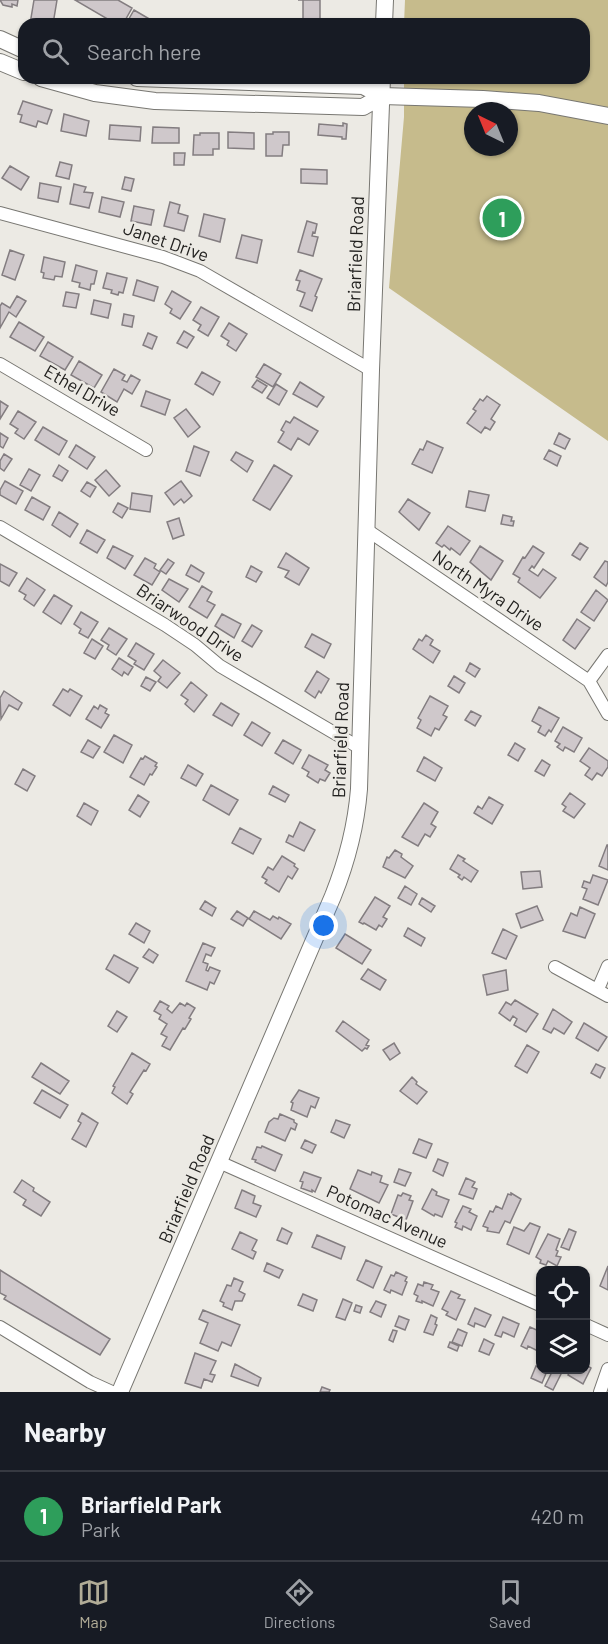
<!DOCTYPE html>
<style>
body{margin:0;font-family:Barlow,sans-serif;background:#20242c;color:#f1f3f6}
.controls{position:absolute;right:18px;bottom:18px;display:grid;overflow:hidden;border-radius:12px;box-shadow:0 2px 4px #0004}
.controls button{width:54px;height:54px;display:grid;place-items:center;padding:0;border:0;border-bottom:2px solid #363941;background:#171b24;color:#f1f3f6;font:30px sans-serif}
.compass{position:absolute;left:464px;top:102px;width:54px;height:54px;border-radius:50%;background:#171b24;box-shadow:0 2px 4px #0004;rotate:317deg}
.you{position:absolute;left:324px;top:926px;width:21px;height:21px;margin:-15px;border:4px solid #fff;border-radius:50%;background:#1a73e8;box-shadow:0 0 0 9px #1a73e833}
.badge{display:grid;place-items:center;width:39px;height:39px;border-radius:50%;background:#b1ac97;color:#fff;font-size:20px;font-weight:700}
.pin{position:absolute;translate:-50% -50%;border:3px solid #fff;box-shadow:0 2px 6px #0006}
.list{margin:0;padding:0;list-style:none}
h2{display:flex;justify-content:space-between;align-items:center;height:78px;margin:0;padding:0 24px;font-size:26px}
h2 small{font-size:20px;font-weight:400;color:#9ea1a6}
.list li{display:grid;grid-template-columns:39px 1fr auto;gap:18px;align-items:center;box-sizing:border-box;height:90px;padding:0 24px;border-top:2px solid #363941}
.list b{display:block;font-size:22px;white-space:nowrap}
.list p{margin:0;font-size:20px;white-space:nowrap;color:#9ea1a6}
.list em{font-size:20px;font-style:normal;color:#9ea1a6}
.icon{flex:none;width:33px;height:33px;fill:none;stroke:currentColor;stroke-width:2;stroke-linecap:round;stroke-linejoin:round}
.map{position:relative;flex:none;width:608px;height:1392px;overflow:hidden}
.search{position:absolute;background:#171b24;box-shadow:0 2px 4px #0004;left:18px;right:18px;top:18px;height:66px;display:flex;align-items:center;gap:15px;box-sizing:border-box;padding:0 21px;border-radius:18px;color:#9ea1a6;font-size:22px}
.sheet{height:168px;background:#171b24}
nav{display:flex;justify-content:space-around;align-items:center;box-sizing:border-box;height:84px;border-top:2px solid #363941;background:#171b24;font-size:16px;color:#9ea1a6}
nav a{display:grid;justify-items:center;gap:3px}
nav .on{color:#b1ac97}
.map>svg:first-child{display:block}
.green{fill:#c6bb8c;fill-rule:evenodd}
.building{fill:#cfc8cb;stroke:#837d80;stroke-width:1.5}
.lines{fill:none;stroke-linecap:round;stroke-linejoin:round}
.street-casing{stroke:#787772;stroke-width:14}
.secondary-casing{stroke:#787772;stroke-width:18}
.street{stroke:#fff;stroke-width:12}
.secondary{stroke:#fff;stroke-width:16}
.labels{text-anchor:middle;stroke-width:5;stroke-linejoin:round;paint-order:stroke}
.street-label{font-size:18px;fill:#232220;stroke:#eceae4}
</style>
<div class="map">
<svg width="608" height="1392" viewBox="0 0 608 1392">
<rect width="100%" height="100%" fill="#eceae4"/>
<path class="green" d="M405,0H608V441L389,288L404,117V78H584V24H404ZM473,111H509V147H473Z"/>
<path class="building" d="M0,0H18L17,6L12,4V7L3,5Z
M34,0H57L53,24H30Z
M75,0H118L132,8L123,24H116Z
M298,0H320V24H303V0Z
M134,10L158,24H126Z
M23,101L52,110L47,124L38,121L36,127L20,122L22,115L18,114Z
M64,114L89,121L86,136L61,131Z
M343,123L347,124L346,139H342V137L318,135L319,124L343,126Z
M110,125L141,127L140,141L109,139Z
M153,127L179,128V143H152Z
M228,132L254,133V149L228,148Z
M273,132H289V145H283L282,156H266V134H273Z
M200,133H219V149H213V155H193L194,135H200Z
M174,153H185L184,165H174Z
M60,162L72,165L69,179L56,176Z
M10,166L29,177L21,190L2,178Z
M301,169L327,170V184L301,183Z
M125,177L134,179L131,191L122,189Z
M40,183L61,187L58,202L38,198Z
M74,184L86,187L84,192L93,193L89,208L70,204Z
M102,197L124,202L120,217L99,212Z
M170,202L180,205L178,213L188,216L184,231L164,226Z
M134,206L154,210L151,225L131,221Z
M204,214L225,219L220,242L199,236Z
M307,221L317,224L315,233L313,232L312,236L318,237L313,256L298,252Z
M242,235L262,240L257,263L236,258Z
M10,250L24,255L15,280L2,275Z
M44,257L65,262L62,277L55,276L54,280L43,278L44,273L41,272Z
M76,265L97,271L94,284H91L90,290L79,287L80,283L72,281Z
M300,270L322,279L315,296L317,297L312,311L300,306L305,293L297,290L300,281L296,280Z
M107,273L127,278L123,293L119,292L118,295L111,293L112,290L103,288Z
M137,280L158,287L154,301L133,295Z
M172,291L191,302L180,319L170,313L172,309L165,304Z
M66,292L79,294L76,308L63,306Z
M17,296L26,301L16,317L9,312L0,328V306L2,303L10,308Z
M94,300L111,304L108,318L91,314Z
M201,307L219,317L208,336L198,330L201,325L193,320Z
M124,314L134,316L132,327L122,325Z
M19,322L44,337L35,351L10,337Z
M229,323L247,334L236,351L227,345L229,341L221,336Z
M184,331L194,337L187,348L177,343Z
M148,333L157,337L152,349L143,345Z
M48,342L73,357L65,370L40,356Z
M79,361L102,375L94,388L71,375Z
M264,364L281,374L273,387L256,377Z
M114,369L125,375L122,380L127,382L131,375L140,380L132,394L124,389L117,402L101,392Z
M202,372L220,382L213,395L195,384Z
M257,380L267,386L262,393L252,387Z
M300,382L324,397L317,407L293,394Z
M276,384L287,391L279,405L267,398Z
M146,391L170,400L165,415L141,406Z
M487,396L500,405L491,419L495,422L490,430L485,427L481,433L467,423L476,411L473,409L480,399L483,401Z
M0,401L8,406L0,419Z
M186,409L200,427L188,437L174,418Z
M18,411L36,422L24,439L15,433L18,429L10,424Z
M294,417L318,431L309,445L298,438L291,450L278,442L284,432L281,430L286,421L290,423Z
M43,427L67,441L59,455L35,440Z
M0,433L8,438L3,448L0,446Z
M559,433L570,439L565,449L554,444Z
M427,441L443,448L432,473L412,464L420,449L423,450Z
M76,445L95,457L87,469L69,457Z
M194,446L209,452L200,476L186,471Z
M549,450L561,456L557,466L544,459Z
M236,452L253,461L247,472L231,460Z
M4,454L12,459L4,471L0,468V461Z
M59,465L68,471L62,481L53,476Z
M274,465L292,476L270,510L253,500Z
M29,469L40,475L31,491L20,485Z
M106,470L120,486L109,496L95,480Z
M5,481L23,491L16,504L0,495V490Z
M181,481L192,496L184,503L181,499L174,505L165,493Z
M87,482L96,487L90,497L81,491Z
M469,491L489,495L485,511L466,507Z
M132,493L152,496L150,512L130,509Z
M32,497L50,507L43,520L25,510Z
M408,499L430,513L419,530L399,512Z
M118,503L128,508L122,518L113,512Z
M59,512L78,524L70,537L52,525Z
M503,515L512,517L511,521H514L513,526L501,524Z
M179,518L184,535L173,539L167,522Z
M448,526L470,541L460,555L451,548L450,550L444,545L442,547L436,543Z
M87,530L105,540L97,553L80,543Z
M580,543L588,548L580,560L572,555Z
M113,546L133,556L125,569L107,558Z
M480,546L503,561L491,580L470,562Z
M533,546L544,553L534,568L532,566L529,570L538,576L543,569L556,578L540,598L518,582L520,578L513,574L523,557L525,558Z
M286,553L309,568L299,585L285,577L289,571L278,567Z
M145,558L156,564L154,568L160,572L152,585L134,575Z
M168,559L174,563L166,574L160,570Z
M605,561L608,562V582L606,586L594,577Z
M0,564L17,573L9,586L0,581Z
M191,565L204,573L199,582L186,575Z
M251,566L262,572L256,582L246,577Z
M27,578L45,590L34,606L24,599L26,595L19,591Z
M169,579L188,589L179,602L162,590Z
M202,586L212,592L207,601L215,605L207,618L189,607Z
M596,590L608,600L594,621L581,612Z
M54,595L72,606L61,624L43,612Z
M81,612L98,622L88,638L79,633L81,629L74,624Z
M222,614L241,624L234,638L215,626Z
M577,619L590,628L575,649L563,640Z
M252,625L262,631L252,647L242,641Z
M109,628L127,639L116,655L107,649L109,645L101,640Z
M312,634L331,644L324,658L305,647Z
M426,635L433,640L430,645L440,651L433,663L413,649L419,639L422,641Z
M92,639L103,646L95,659L84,653Z
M136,643L154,654L144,670L134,664L136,661L128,656Z
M119,658L133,667L128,675L124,672L122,676L112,669Z
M163,660L180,673L167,688L158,681L161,677L154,671Z
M470,663L480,669L475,677L466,671Z
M317,671L329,679L321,693L319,691L315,698L305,691Z
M454,676L465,683L459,693L448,686Z
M146,677L156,682L150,691L141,686Z
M191,682L207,695L194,712L185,704L188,700L181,695Z
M63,689L68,692L70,689L82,696L70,716L53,705Z
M4,691L22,703L18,710L9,705L1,719L0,698Z
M430,696L448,706L443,715L447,717L439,730L435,728L431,736L417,728L421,720L418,718Z
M221,703L239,714L232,726L213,715Z
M100,705L107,709L105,713L109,715L101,728L86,719L94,706L98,709Z
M539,707L559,718L551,732L549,730L545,736L538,732L541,726L532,721Z
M471,711L481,716L475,726L465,720Z
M252,722L270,733L262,746L244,735Z
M563,727L582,738L574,752L565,747L563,751L557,747L560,744L555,741Z
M114,735L132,745L123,763L104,752Z
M88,740L100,747L93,758L81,752Z
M283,740L301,750L293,764L275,753Z
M515,743L525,749L518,761L508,755Z
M589,748L608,761V767L602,776L597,773L592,780L585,775L590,768L580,761Z
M309,755L328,765L325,770L330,773L325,781L320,779L318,783L307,776L309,772L302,768Z
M145,756L157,763L155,766L157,767L152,775L150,774L144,785L130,777L141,758L143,759Z
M424,757L442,768L435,781L417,771Z
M542,760L550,765L544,776L535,771Z
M188,765L203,774L196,786L181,778Z
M23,769L35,776L27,791L15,784Z
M211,785L238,800L229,815L203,800Z
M273,786L289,795L285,802L269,794Z
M570,793L585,804L574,818L563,811L566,807L562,804Z
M138,795L149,802L140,817L129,810Z
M489,797L503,805L492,824L474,813L478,806L482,809Z
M84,803L98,811L91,825L77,816Z
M424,803L438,812L431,824L436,827L430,837L425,834L418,846L402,837Z
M300,822L315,830L304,851L286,842L289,835L293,837Z
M240,828L261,839L253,854L232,843Z
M607,845H608V870L599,866Z
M395,850L402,854L401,857L413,866L405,878L383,867L387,857L389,858Z
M458,855L465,859L463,861L478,871L471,882L464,877L462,880L458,877L460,875L450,869Z
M282,856L295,864L294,866L298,869L292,879L288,876L279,892L265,883L267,880L262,877L268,867L273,870Z
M540,871L542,887L523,889L521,872Z
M593,875L608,880L598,905L583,899L587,889L582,887L584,881L590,883Z
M405,886L417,894L411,905L398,898Z
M375,897L390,906L383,917L387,919L382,927L379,925L376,930L364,923L363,924L359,922Z
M422,898L435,906L431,912L419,904Z
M205,901L216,908L212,916L200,909Z
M537,906L543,920L521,928L516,914Z
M580,907L595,914L585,938L563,931L571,913L577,916Z
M237,911L248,918L243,926L231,919Z
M254,911L270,920L273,916L278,919L279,917L291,924L281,939L249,919Z
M136,923L150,931L144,943L129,934Z
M408,928L425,938L421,946L404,936Z
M503,929L517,936L506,959L492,953Z
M345,934L371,950L362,964L336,948Z
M203,943L215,948L211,956L206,954L203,962L208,964L206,970L208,971L210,967L220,971L214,984L210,982L207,990L186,981Z
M149,949L158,955L153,963L143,957Z
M114,955L138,968L129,983L106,969Z
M368,969L386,980L380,990L361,979Z
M506,970L508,990L487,995L483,975Z
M515,1000L538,1014L526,1032L514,1025L517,1019L513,1016L510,1021L499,1013L506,1002L511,1005Z
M160,1001L169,1006L167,1009L172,1013L180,1003L185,1006L187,1003L195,1008L189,1018L191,1019L185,1029L183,1028L170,1050L162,1046L167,1037L161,1034L167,1024L159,1019L161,1015L154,1011Z
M553,1009L572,1022L564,1034L554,1028L551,1033L543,1029Z
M117,1011L127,1017L117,1032L108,1026Z
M343,1021L369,1040L366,1045L369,1046L367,1049L365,1048L362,1051L336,1031Z
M584,1023L607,1037L598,1051L576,1038Z
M394,1043L400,1053L390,1060L383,1050Z
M527,1045L539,1052L527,1073L515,1066Z
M132,1053L150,1064L146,1071L144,1070L130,1092L133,1094L127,1104L112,1093L115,1087L113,1086Z
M41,1063L69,1081L60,1094L32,1077Z
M596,1064L605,1068L600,1078L591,1073Z
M412,1077L417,1082L416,1084L427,1092L417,1104L400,1091Z
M42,1090L68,1105L60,1118L34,1103Z
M299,1090L319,1098L315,1108L311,1106L307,1117L291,1110L293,1103L291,1102Z
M82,1113L98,1123L86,1147L72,1139L81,1123L78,1121Z
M280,1114L294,1120V1122L297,1124L295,1130L291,1128L285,1141L265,1132L269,1122L274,1118L278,1119Z
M336,1120L350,1125L344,1138L331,1132Z
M419,1139L432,1144L426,1158L413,1153Z
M305,1140L316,1145L312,1153L301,1148Z
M262,1146L282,1155L275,1171L255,1162L256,1160L252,1159L257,1147L261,1148Z
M438,1159L448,1163L443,1176L433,1171Z
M399,1169L411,1173L405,1186L394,1182Z
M358,1170L371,1175L372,1172L382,1176L380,1182L388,1185L379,1203L350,1189Z
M304,1172L321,1178L315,1192L312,1190V1192L301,1188L303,1182L300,1181Z
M466,1178L475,1182L472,1187L477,1189L473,1199L459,1194Z
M22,1180L34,1188L33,1191L50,1202L41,1216L23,1205L26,1200L14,1192Z
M432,1189L437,1192L436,1195L449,1200L442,1217L435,1214L434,1216L422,1209Z
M242,1190L255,1196L253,1203L261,1206L256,1217L235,1208Z
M403,1193L411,1196L409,1200L413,1201L406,1220L391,1214L398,1195L401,1196Z
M511,1193L521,1199L510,1223L505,1221L499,1233L487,1231L488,1228L483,1226L490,1211L493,1212L496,1206L502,1209L508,1194L511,1195Z
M463,1206L471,1209L469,1212L477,1216L471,1230L463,1226L462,1230L455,1227L457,1223L455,1222Z
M530,1223L540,1227L529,1254L507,1244L514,1227L524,1231Z
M282,1228L292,1233L287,1244L277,1240Z
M569,1229L576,1232L569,1250L561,1247Z
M240,1232L257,1240L252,1250L256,1252L253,1259L232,1249Z
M548,1234L560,1239L556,1250L558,1251L556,1256L561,1257L557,1266L548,1261L546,1265L540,1263L541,1260L536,1257Z
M317,1235L345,1247L341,1259L312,1247Z
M366,1260L382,1267L373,1288L357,1280Z
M267,1263L283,1270L279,1278L264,1271Z
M608,1266V1290L600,1286Z
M0,1270L110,1339L100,1355L4,1299L6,1296L0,1293Z
M396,1272L407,1277L405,1281L407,1282L402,1295L391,1290L390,1293L384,1290L391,1275L394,1276Z
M234,1278L243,1282L239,1291L245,1294L242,1301H235L232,1310L223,1306L224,1303L220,1301L227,1285L231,1286Z
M424,1282L433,1285L431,1289L439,1292L433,1306L422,1301V1303L416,1301L418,1296L414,1294L418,1284L423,1286Z
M451,1291L460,1295L458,1298L465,1300L456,1320L446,1315L448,1312L442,1309Z
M303,1294L317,1300L313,1311L298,1305Z
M343,1299L352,1303L345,1320L336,1317Z
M376,1301L386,1305L381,1317L370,1312Z
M356,1305L362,1307L360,1313L354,1311Z
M475,1308L491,1315L485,1327L475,1323L474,1327L468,1324Z
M203,1310L240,1325L231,1346L222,1342L218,1351L200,1343L208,1323L199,1319Z
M431,1315L437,1318L435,1324L437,1325L433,1335L424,1332Z
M399,1316L409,1320L405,1330L395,1326Z
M503,1317L519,1324L514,1337L503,1332L501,1337L495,1335Z
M530,1327L539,1331L537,1335L540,1336L538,1351L528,1346L527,1349L521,1346Z
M458,1329L467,1333L462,1346L452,1342Z
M393,1330L397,1331L393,1342L389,1340Z
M484,1339L494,1344L489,1355L479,1351Z
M450,1342L459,1346L457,1351L448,1347Z
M195,1353L216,1361L210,1374L215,1375L212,1382L204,1379L201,1388L185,1383Z
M235,1364L261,1378L258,1386L231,1376Z
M586,1365L591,1368L583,1384L568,1375L571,1370H586Z
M536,1366L547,1371L542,1383L531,1378Z
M553,1370H563L553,1390L545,1386Z
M322,1387L330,1390L329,1392H320Z"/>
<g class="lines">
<g class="street-casing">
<path id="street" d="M0,213L163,257L200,271L371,370
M0,364L146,450
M0,527L165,625L195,645L220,666L360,748
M367,530L589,681L608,714
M589,681L608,655
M555,967L608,996
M598,989L608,966
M219,1162L540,1305
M586,1325L608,1335
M0,1327L90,1382L112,1392
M600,1392L608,1369"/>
</g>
<g class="secondary-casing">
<path id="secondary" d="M384,24L385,0
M0,39L24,50
M0,62L24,72
M41,78L95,93L155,101L363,107L382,96
M137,78L363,86L382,96L483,99L539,103L608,116
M120,1392L333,896C347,861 356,827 359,789L371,370L382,78"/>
</g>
<use href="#street" class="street"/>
<use href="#secondary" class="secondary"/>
</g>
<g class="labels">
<g class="street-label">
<text transform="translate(166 242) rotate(19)" y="6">Janet Drive</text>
<text transform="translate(356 254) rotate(-88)" y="6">Briarfield Road</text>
<text transform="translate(82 391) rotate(30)" y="6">Ethel Drive</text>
<text transform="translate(488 591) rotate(34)" y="6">North Myra Drive</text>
<text transform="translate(190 623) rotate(34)" y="6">Briarwood Drive</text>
<text transform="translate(341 740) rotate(-88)" y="6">Briarfield Road</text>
<text transform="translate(187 1189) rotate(-67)" y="6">Briarfield Road</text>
<text transform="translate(387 1217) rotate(24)" y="6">Potomac Avenue</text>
</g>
</g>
</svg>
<div class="controls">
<button><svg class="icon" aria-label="locate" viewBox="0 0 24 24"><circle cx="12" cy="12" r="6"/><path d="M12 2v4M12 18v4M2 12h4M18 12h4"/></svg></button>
<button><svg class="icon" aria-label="layers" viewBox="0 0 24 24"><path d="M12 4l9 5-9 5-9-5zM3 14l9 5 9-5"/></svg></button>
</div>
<svg class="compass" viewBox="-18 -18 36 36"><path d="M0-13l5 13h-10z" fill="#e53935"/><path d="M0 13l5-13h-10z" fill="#9ea1a6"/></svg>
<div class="you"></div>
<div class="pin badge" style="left:502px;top:218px;background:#2e9e5b">1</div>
<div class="search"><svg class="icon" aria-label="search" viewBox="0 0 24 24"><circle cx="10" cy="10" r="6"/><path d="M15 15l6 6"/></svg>Search here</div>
</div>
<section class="sheet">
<h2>Nearby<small></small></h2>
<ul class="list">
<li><span class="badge" style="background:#2e9e5b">1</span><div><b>Briarfield Park</b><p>Park</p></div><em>420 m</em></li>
</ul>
</section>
<nav>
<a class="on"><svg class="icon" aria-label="map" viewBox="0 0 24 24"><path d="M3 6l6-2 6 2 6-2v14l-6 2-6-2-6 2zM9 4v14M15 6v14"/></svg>Map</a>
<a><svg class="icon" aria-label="directions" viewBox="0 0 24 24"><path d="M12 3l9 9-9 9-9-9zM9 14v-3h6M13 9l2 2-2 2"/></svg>Directions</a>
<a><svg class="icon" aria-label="saved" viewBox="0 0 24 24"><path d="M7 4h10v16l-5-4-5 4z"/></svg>Saved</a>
</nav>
